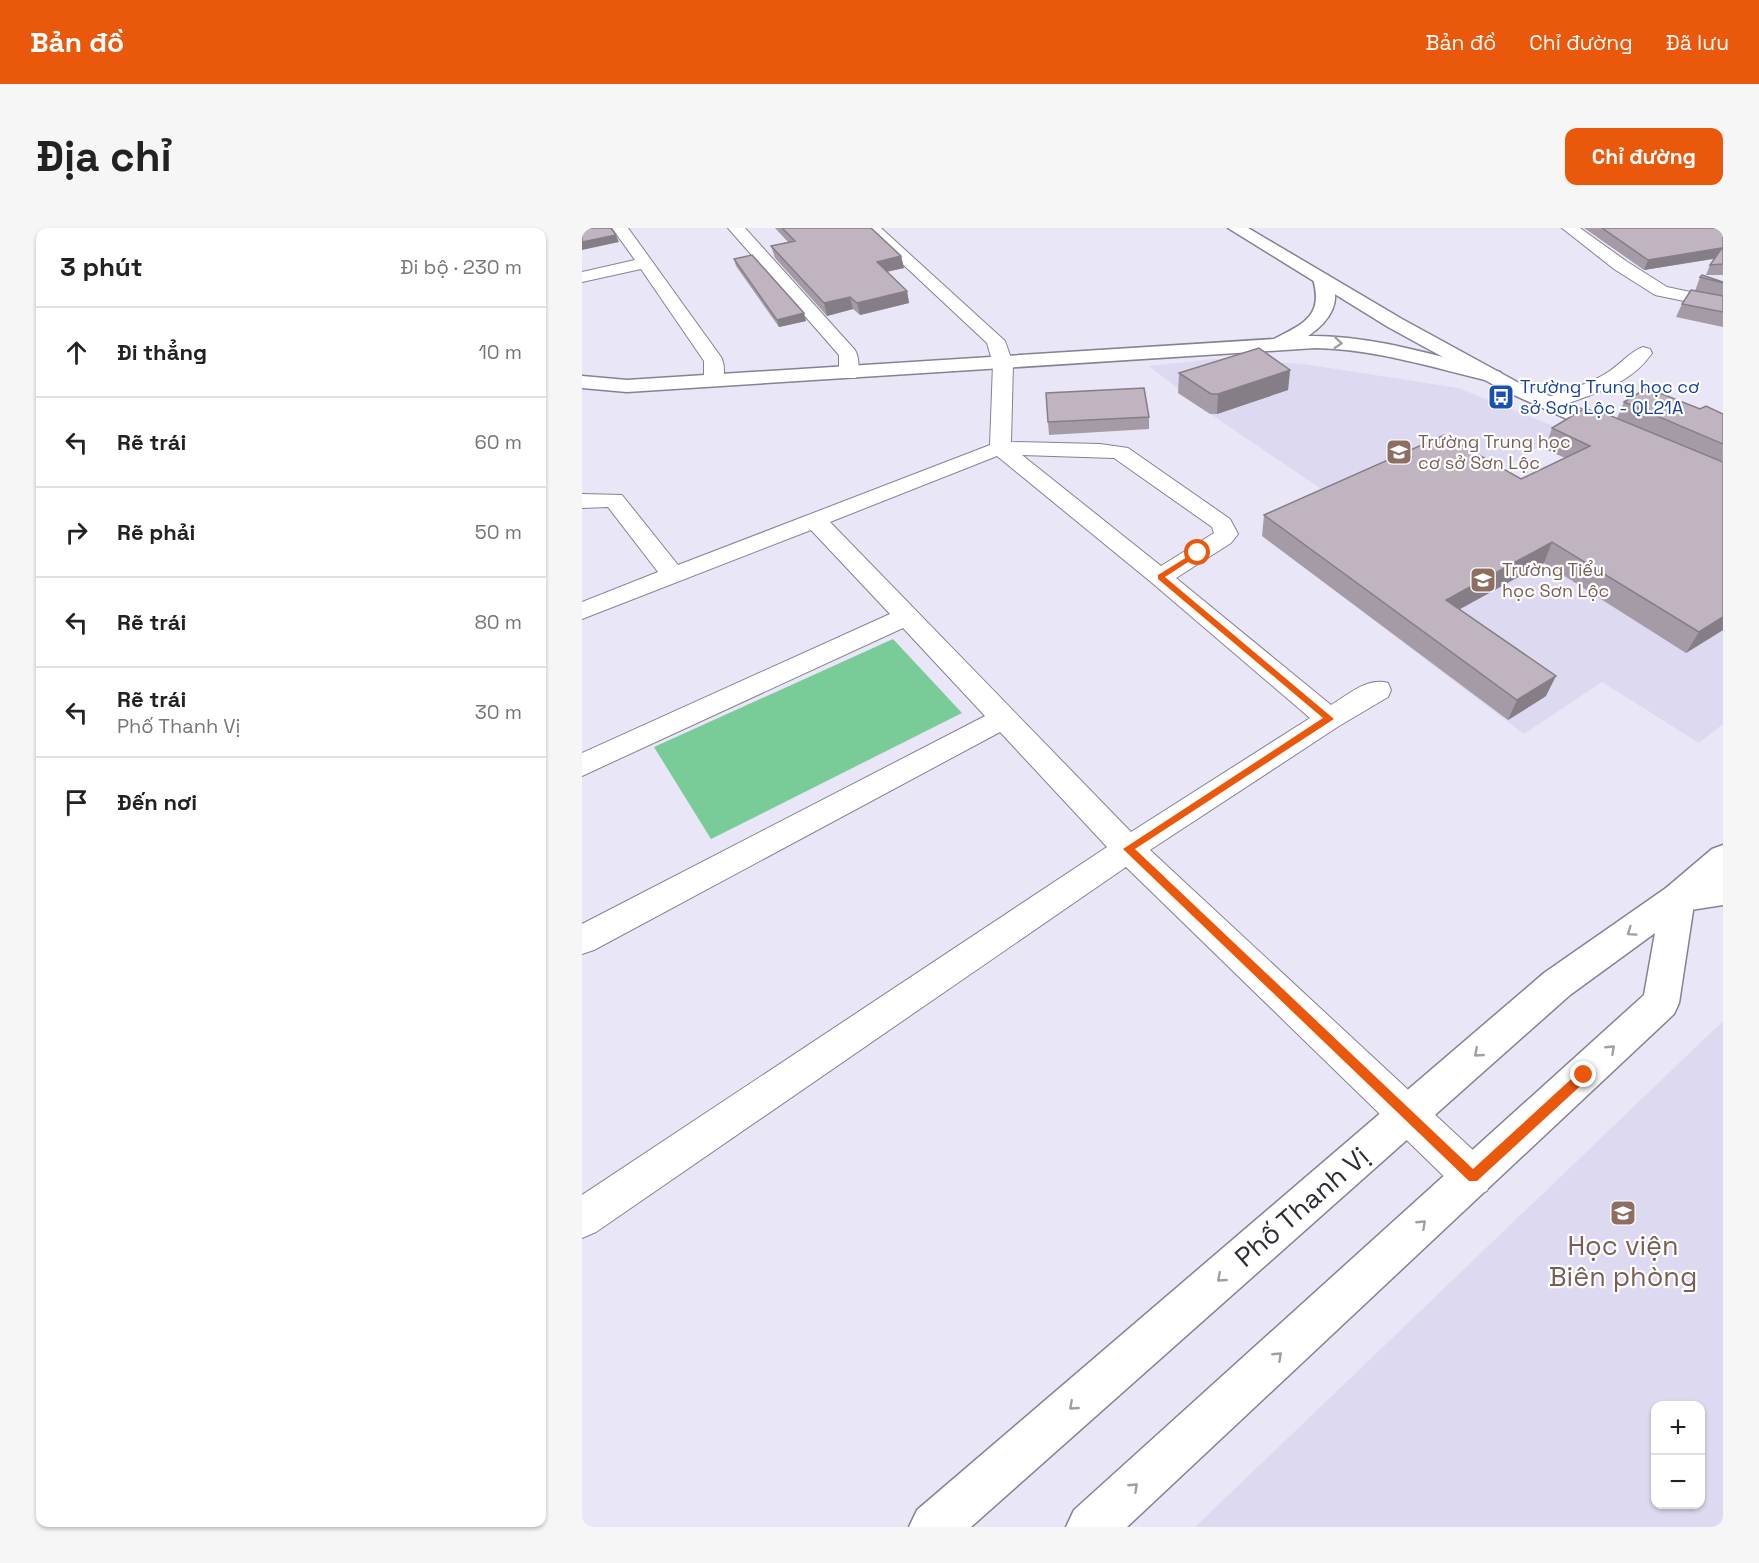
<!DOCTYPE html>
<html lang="vi">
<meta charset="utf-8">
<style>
body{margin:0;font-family:"Space Grotesk",sans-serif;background:#f6f6f6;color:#222}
.controls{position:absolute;right:18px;bottom:18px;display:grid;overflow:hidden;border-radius:12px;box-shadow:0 2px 4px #0004}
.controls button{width:54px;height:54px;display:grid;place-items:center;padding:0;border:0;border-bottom:2px solid #e0e0e0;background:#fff;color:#222;font:30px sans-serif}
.stop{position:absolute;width:18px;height:18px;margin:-14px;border:4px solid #ea580c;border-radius:50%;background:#fff}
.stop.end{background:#ea580c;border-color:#fff;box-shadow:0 2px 6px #0008}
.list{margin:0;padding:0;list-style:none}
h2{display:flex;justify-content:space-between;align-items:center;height:78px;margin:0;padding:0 24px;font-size:26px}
h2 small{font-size:20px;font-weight:400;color:#767676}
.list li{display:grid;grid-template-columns:39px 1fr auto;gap:18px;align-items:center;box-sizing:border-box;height:90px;padding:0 24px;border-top:2px solid #e0e0e0}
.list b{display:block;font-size:22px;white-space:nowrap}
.list p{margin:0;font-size:20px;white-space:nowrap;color:#767676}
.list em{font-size:20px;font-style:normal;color:#767676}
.icon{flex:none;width:33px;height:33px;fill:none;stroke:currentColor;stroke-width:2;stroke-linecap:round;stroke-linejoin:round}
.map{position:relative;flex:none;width:1141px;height:1299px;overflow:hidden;border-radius:12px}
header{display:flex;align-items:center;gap:36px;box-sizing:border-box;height:84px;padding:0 30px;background:#ea580c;color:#fff}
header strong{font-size:28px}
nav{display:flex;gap:33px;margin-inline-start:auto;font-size:21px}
.intro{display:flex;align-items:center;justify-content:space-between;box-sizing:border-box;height:144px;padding:0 36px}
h1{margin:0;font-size:42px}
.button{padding:15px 27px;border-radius:12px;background:#ea580c;color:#fff;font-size:21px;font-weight:700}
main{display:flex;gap:36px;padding:0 36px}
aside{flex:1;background:#fff;border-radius:12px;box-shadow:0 2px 4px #0004}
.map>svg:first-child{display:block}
.built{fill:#ddd9f0;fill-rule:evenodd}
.green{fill:#79cb97}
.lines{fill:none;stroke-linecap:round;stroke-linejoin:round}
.street-casing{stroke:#858291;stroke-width:2}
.secondary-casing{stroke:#858291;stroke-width:3}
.primary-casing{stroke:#858291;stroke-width:3}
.highway-casing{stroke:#858291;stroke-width:3}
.street{fill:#fff;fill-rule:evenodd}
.secondary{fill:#fff;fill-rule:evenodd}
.primary{fill:#fff;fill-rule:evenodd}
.highway{fill:#fff;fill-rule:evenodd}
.wall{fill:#a59ba6}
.shaded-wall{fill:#867e87}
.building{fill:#c0b4c1;stroke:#867e87;stroke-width:1.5}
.oneway{stroke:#a0a0a3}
.route{fill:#ea580c}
.labels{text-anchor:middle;stroke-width:4.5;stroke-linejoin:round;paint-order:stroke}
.far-transit-label{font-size:18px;fill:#164399;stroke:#fff;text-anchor:start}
.far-education-label{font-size:18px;fill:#785e54;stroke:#fff;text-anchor:start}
.near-street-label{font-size:27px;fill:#2d2c32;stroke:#fff}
.near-education-label{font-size:27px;fill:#785e54;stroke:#fff}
</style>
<header>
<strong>Bản đồ</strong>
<nav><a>Bản đồ</a><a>Chỉ đường</a><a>Đã lưu</a></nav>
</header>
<div class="intro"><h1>Địa chỉ</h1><a class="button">Chỉ đường</a></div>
<main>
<aside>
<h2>3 phút<small>Đi bộ · 230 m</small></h2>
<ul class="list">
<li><svg class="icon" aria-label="ahead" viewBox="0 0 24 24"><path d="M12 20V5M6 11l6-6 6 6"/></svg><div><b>Đi thẳng</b></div><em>10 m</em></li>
<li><svg class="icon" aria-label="left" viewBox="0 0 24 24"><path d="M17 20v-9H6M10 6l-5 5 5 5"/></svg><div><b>Rẽ trái</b></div><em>60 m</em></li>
<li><svg class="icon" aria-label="right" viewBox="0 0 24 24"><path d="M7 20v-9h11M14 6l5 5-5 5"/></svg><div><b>Rẽ phải</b></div><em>50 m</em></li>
<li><svg class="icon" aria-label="left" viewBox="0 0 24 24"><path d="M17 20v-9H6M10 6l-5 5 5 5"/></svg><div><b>Rẽ trái</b></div><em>80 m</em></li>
<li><svg class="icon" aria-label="left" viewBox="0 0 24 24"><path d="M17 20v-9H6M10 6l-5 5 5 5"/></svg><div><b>Rẽ trái</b><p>Phố Thanh Vị</p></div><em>30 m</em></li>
<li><svg class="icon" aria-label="arrive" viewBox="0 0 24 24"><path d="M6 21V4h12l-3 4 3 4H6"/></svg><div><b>Đến nơi</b></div></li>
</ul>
</aside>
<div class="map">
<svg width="1141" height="1299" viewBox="0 0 1141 1299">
<rect width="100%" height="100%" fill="#e9e6f7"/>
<path class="built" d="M632,131L722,136L876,160L984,203L896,255L1141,397V496L1117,515L1020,454L942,506L680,308L757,273L630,187L567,138Z
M1141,793V1299H613ZM1074,1178H1118V1276H1074Z"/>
<path class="green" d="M311,411L380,485L129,611L72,519Z"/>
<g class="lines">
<g class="street-casing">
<path id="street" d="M30,0H46L139,129C143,136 143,149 139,155H125L122,151V133L59,41L0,54V44L53,32Z
M146,0H163L273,122C277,129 278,143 274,150H260L257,146V127Z
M282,0H299L423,113L431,136L429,214L518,216L546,220L648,291L656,306L649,315L594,350L749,477C766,467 785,449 806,455L809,462L806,469L757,498L568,622L905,935L910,949L905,963L891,968L877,963L544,639L14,1004L0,1010V967L525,619L418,504L12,722L0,726V696L403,488L321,400L0,548V525L308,386L229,302L0,391V374L76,344L26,279L0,280V266L40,267L96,337L408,217L411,136L405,115ZM440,227L532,230L630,299L632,305L579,338ZM415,228L569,354L728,490L549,604L248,294Z
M980,0H998L1044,33L1085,59L1141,71V81L1073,67L1032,41Z
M1061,119L1068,121L1070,125C1049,157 1010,166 976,179H962L959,175L962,171C982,163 1004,157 1023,146C1036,139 1048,123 1061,119Z"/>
</g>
<g class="secondary-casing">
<path id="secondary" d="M740,46L746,47C763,72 747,94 726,108C791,107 855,128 918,144L921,148L918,152L911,154C852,140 794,121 733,120L45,164L0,160V148L45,152L692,111C721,96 742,88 731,51L734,47Z"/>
</g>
<g class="primary-casing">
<path id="primary" d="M1141,617V650L1112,676L1097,775L1092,786L545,1299H484L492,1282L1062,767L1073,705L988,767L389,1299H327L335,1282L962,745L1084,660L1130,621Z"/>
</g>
<g class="highway-casing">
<path id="highway" d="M646,0H666L820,91L937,155L1043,200L1046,205L1043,210L1035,212L1027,210L923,163L806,99Z
M1141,649V677L1096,684L1084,680L1079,670L1084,660Z"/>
</g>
<use href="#street" class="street"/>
<use href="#secondary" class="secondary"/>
<use href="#primary" class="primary"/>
<use href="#highway" class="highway"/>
</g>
<path class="wall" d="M193,0H289L319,28L322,40L305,44L325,63L327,75L278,87L271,81L245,88L193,30L189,18L206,14Z
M1002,0H1141V47H1124L1128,37L1132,31L1062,42Z
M152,31L222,85L224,93L197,99L154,38Z
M1118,49L1141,54V99L1094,89L1100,76L1113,63Z
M708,142L706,162L635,186H628L596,165L597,145Z
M1042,174L1118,181L1141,186V402L1104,425L962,335L878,381L964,468L926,492L680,308L682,287L939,251L983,230L963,221L970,200L1019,187L1035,190Z
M567,189V201L467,207L466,194Z"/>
<path class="shaded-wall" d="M34,7L37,14L0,22V14Z
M1140,20L1135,30L1062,42L1066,32Z
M319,28L322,40L297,45L295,34Z
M325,63L327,75L278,87L275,75Z
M268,69L271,81L245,88L242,75Z
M222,85L224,93L197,99L195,92Z
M708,142L706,162L635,186L636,166Z
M970,314L962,335L858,392L864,372Z
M1141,389V402L1104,425L1117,404Z
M974,448L964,468L926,492L935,472Z"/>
<path class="building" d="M0,0H29L34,7L0,14Z
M200,0H289L319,28L295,34L325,63L275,75L268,69L242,75L189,18L213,13Z
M1020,0H1141V36L1128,37L1140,20L1066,32Z
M170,27L222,85L195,92L152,31Z
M1120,47L1141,54V55L1118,49Z
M1109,62L1141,68V84L1100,76Z
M677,120L708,142L636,166H629L597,145Z
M562,160L567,189L466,194L464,165Z
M1065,160L1118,181L1124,178L1141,186V216L1042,174Z
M1003,180L1019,187L1022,185L1141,234V389L1117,404L970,314L864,372L974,448L935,472L682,287L862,207L939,251L1008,218L970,200Z"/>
<defs><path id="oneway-chevron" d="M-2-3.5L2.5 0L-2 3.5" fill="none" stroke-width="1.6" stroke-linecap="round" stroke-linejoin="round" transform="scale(1.5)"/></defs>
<g class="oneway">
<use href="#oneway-chevron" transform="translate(756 115) rotate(5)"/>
<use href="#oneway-chevron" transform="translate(1049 704) rotate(145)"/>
<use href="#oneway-chevron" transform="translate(1029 821) rotate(-43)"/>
<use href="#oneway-chevron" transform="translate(896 825) rotate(139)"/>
<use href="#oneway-chevron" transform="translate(840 996) rotate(-43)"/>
<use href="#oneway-chevron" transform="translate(639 1050) rotate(139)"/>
<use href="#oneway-chevron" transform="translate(696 1128) rotate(-43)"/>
<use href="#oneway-chevron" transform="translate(491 1178) rotate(139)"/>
<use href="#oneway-chevron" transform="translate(552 1259) rotate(-43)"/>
</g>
<path class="route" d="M613,324L620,325L583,349L752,491L553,621L891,941L998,843H1006V851L895,953H887L541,621L741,490L576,351V347Z"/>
<defs>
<g id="bus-square" transform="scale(1.35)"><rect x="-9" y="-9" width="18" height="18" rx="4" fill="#1a4fb4" stroke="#fff"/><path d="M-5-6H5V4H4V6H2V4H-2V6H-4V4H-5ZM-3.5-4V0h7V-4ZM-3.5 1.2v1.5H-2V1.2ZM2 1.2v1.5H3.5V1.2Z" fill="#fff"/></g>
<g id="school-square" transform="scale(1.35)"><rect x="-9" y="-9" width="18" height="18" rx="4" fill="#8d6e63" stroke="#fff"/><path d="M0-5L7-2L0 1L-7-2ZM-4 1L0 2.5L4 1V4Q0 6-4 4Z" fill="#fff"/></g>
<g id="university-square" transform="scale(1.35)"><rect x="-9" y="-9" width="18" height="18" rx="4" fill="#8d6e63" stroke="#fff"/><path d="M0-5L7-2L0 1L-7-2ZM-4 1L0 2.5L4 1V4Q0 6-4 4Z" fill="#fff"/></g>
</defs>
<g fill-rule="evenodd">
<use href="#bus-square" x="919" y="169"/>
<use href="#school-square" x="817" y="224"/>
<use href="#school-square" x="901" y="352"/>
<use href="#university-square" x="1041" y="985"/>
</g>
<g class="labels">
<g class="far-transit-label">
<text x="938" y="165">Trường Trung học cơ<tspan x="938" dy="21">sở Sơn Lộc - QL21A</tspan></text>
</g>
<g class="far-education-label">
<text x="836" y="220">Trường Trung học<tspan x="836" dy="21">cơ sở Sơn Lộc</tspan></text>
<text x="920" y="348">Trường Tiểu<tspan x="920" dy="21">học Sơn Lộc</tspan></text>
</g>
<g class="near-street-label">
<text transform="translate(720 979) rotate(-41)" y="9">Phố Thanh Vị</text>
</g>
<g class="near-education-label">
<text x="1041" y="1027">Học viện<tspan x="1041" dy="31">Biên phòng</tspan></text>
</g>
</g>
</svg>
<div class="controls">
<button>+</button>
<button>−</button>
</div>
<div class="stop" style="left:616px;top:325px"></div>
<div class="stop end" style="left:1002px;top:847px"></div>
</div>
</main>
